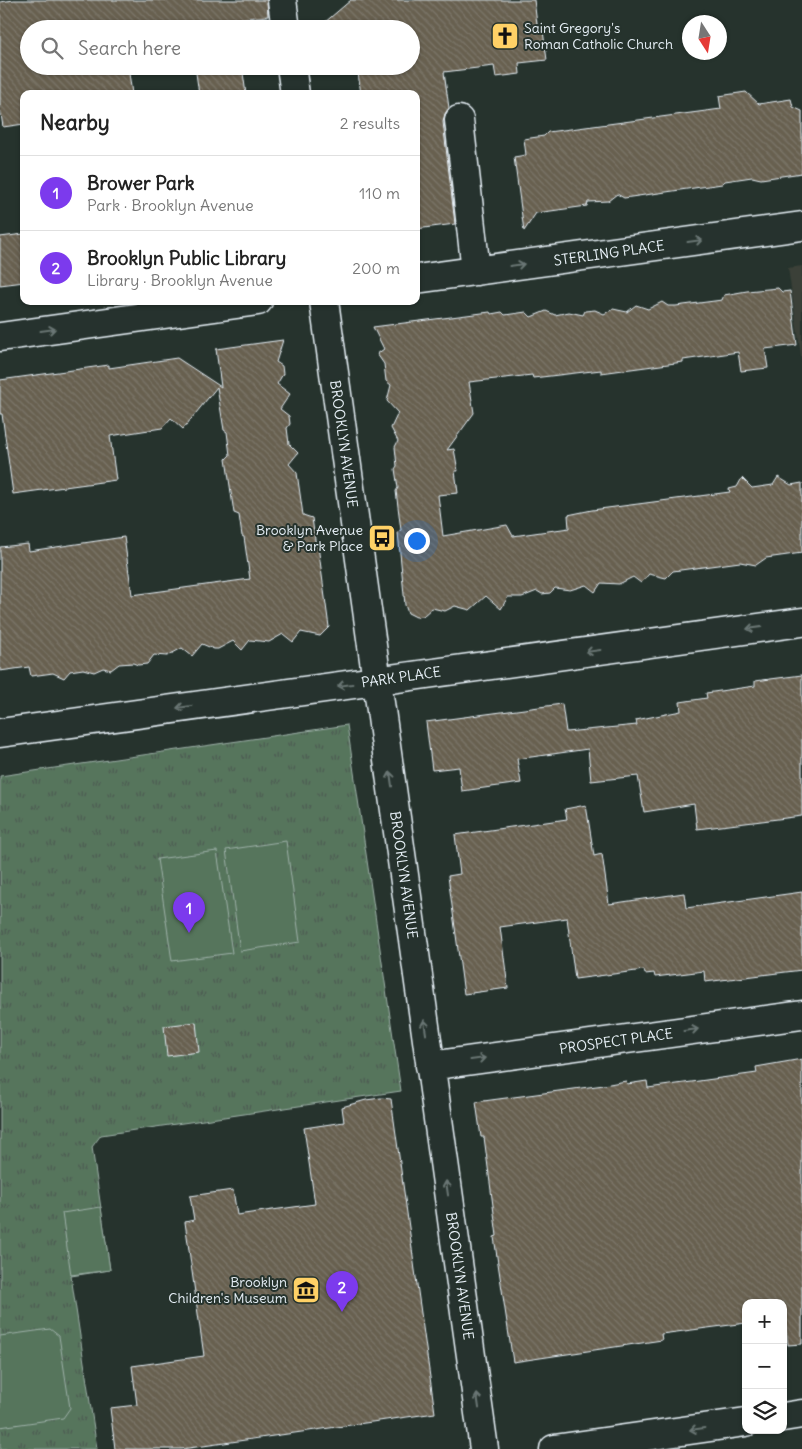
<!DOCTYPE html>
<meta charset="utf-8">
<style>
body{margin:0;font-family:Delius,sans-serif;background:#f2f2f2;color:#222}
.controls{position:absolute;right:15px;bottom:15px;display:grid;overflow:hidden;border-radius:10px;box-shadow:0 1px 4px #0004}
.controls button{width:45px;height:45px;display:grid;place-items:center;padding:0;border:0;border-bottom:1px solid #e0e0e0;background:#fff;color:#222;font:25px sans-serif}
.compass{position:absolute;left:682px;top:15px;width:45px;height:45px;border-radius:50%;background:#fff;box-shadow:0 1px 4px #0004;rotate:168deg}
.you{position:absolute;left:416px;top:540px;width:18px;height:18px;margin:-12px;border:4px solid #fff;border-radius:50%;background:#1a73e8;box-shadow:0 0 0 8px #1a73e833}
.badge{display:grid;place-items:center;width:32px;height:32px;border-radius:50%;background:#7c3aed;color:#fff;font-size:16px;font-weight:700}
.pin{position:absolute;translate:-50% -41px;filter:drop-shadow(0 1px 2px #0008)}
.pin::after{content:'';position:absolute;top:26px;width:18px;height:15px;background:inherit;clip-path:polygon(0 0,100% 0,50% 100%)}
.list{margin:0;padding:0;list-style:none}
h2{display:flex;justify-content:space-between;align-items:center;height:65px;margin:0;padding:0 20px;font-size:21px}
h2 small{font-size:16px;font-weight:400;color:#767676}
.list li{display:grid;grid-template-columns:32px 1fr auto;gap:15px;align-items:center;box-sizing:border-box;height:75px;padding:0 20px;border-top:1px solid #e0e0e0}
.list b{display:block;font-size:19px;white-space:nowrap}
.list p{margin:0;font-size:16px;white-space:nowrap;color:#767676}
.list em{font-size:16px;font-style:normal;color:#767676}
.icon{flex:none;width:28px;height:28px;fill:none;stroke:currentColor;stroke-width:2;stroke-linecap:round;stroke-linejoin:round}
.map{position:relative;flex:none;width:802px;height:1449px;overflow:hidden}
.search{position:absolute;background:#fff;box-shadow:0 1px 4px #0004;left:20px;top:20px;width:400px;height:55px;display:flex;align-items:center;gap:12px;box-sizing:border-box;padding:0 18px;border-radius:28px;color:#767676;font-size:19px}
.panel{position:absolute;background:#fff;box-shadow:0 1px 4px #0004;left:20px;top:90px;width:400px;height:215px;border-radius:10px}
.map>svg:first-child{display:block}
.built{fill:#3a4038}
.park{fill:url(#park-tufts);stroke:#9fb2aa}
.pitch{fill:#56745c;stroke:#9fb2aa}
.building{fill:url(#building-back-hatch);stroke:#e8f1f8}
.lines{fill:none;stroke-linecap:round;stroke-linejoin:round}
.minor-casing{stroke:#e8f1f8;stroke-width:31}
.minor{stroke:#26332d;stroke-width:28}
.oneway{stroke:#6a7674}
.labels{text-anchor:middle;stroke-width:4;stroke-linejoin:round;paint-order:stroke}
.poi-label{font-size:14px;fill:#e8f1f8;stroke:#26332d;text-anchor:end}
.street-label{font-size:14px;fill:#e8f1f8;stroke:#26332d}
</style>
<div class="map">
<svg width="802" height="1449" viewBox="0 0 802 1449">
<defs>
<pattern id="park-tufts" width="24" height="20" patternUnits="userSpaceOnUse" patternTransform="scale(1.25)"><rect width="24" height="20" fill="#56745c"/><path d="M3 7l-1-3M5 7V3M7 7l1-3M15 17l-1-3M17 17v-4M19 17l1-3" fill="none" stroke="#4d5c52"/></pattern>
<pattern id="building-back-hatch" width="6" height="6" patternUnits="userSpaceOnUse" patternTransform="scale(1.25)"><rect width="6" height="6" fill="#676050"/><path d="M-1 5l2 2M0 0l6 6M5-1l2 2" fill="none" stroke="#7d776a"/></pattern>
</defs>
<rect width="100%" height="100%" fill="#26332d"/>
<filter id="ink" filterUnits="userSpaceOnUse"><feTurbulence type="fractalNoise" baseFrequency=".02" numOctaves="2"/><feDisplacementMap in="SourceGraphic" scale="10" xChannelSelector="R" yChannelSelector="G"/><feConvolveMatrix kernelMatrix="1 2 1 2 8 2 1 2 1" color-interpolation-filters="sRGB"/></filter>
<g filter="url(#ink)">
<path class="built" d="M802,266V362L788,268Z"/>
<path class="park" d="M347,725L401,1091L101,1135L92,1147L110,1270L71,1276L97,1449H0V776Z"/>
<path class="pitch" d="M286,841L300,942L240,951L226,850Z
M217,851L232,953L172,961L157,859Z
M101,1207L110,1270L71,1275L62,1213Z
M50,1329L59,1336L70,1408L63,1418L0,1427V1336Z"/>
<path class="building" d="M14,0H267L268,16L235,19L237,29H189V24L157,29H29V66H128L132,94H24V124L3,127L0,107V2Z
M351,0H534L538,32L543,31L547,60L519,63L520,74L496,77L494,66L444,72L449,108L445,114L443,122L455,224L416,229V94H361L357,66H411V29H317Z
M195,66H242L246,94H199Z
M746,92L759,104L791,99L793,107L802,111V173L761,179L752,177L725,181L722,184L624,198L617,194L608,201L588,202L587,206L536,213L524,231L514,157L526,155L524,139L544,136L548,132L721,109L719,96Z
M24,234V282L0,285V237Z
M778,288L782,292L790,291L797,345L765,349L768,368L741,371L738,352L683,360V362L601,373V370L533,378L532,375L469,382L474,413L447,450L454,449L458,471H455L458,493L438,495L443,536L507,525L513,536L569,528L568,515L592,510L730,492L729,489L737,487L742,478L752,488L773,485L778,477L791,485L802,483V553L766,558L756,565L740,562L673,571L666,578L649,574L641,583L633,577L619,584L601,583L595,592L586,585L570,590L555,588L550,593L542,594L537,591L522,597H508L501,609L486,596L470,610L455,606L445,611L432,608L423,616L416,617L408,613L405,605L398,532L401,530L396,491L398,488L395,469L397,466L395,447L398,441L391,428L398,413L387,401L391,385L386,381L384,364L377,354L384,349L373,327L490,312L491,314L502,312L505,315L526,312L531,317L546,311L555,315L569,312L583,315L585,311L595,310L604,314L613,309L627,312L636,305L648,309L662,302L668,306H676L722,300L724,295L747,291Z
M283,340L276,362L282,366L283,374L277,384L290,394L280,409L289,416L290,424L287,428L289,444L298,453L289,464L297,473L303,515L312,518L316,547L318,546L329,627L320,636L301,632L293,642L283,634L269,642L250,640L242,650L233,641L218,649H214L202,644L192,656L182,648L167,656L154,655L147,664L138,665L133,663L119,664L111,670L103,668L94,672L83,669L70,671L64,678L53,673L31,676L29,667L0,671V547L28,544L29,551L124,537L132,595L250,579L244,537L242,536L239,515L234,513L226,459L230,455L227,432L224,430L217,387L183,429L171,418L162,428L110,436L116,480L13,494L2,414H0V380L109,365V368L177,358L221,387L216,349Z
M802,675V816L697,829L694,804L644,812L638,776L591,781L588,749L517,759L521,783L462,791L459,767L432,770L426,722L562,704L566,732L637,725L636,720L681,711L680,702L707,698L706,693L755,686V681Z
M586,805L594,856L602,854L609,904L684,893L686,908L802,892V970L705,982L704,971L655,977L654,973L645,974L644,970L575,979L567,918L500,927L508,988L464,994L448,876L460,874L455,835L567,819L565,809Z
M196,1022L199,1052L167,1056L164,1026Z
M802,1059V1344L788,1345L783,1303H746V1323L661,1334L662,1340L513,1362L494,1237L497,1236L484,1137H481L476,1102L604,1085L626,1081L627,1084L647,1081L648,1088L757,1073L756,1067Z
M381,1098L391,1099L435,1413L182,1449H115L110,1408L137,1405L132,1366L204,1356L185,1222L194,1220L190,1196L233,1190L237,1215L315,1204L304,1128L344,1122L342,1107L366,1100Z"/>
<g class="lines">
<g class="minor-casing">
<path id="minor" d="M282,0L286,29
M291,66L295,94
M459,120L476,271
M416,279L802,226
M324,301L484,1449
M0,337L258,301
M0,733L802,622
M430,1066L802,1015
M783,1417L802,1414
M554,1449L746,1422"/>
</g>
<use href="#minor" class="minor"/>
</g>
<defs><path id="oneway-shaft" d="M-6 0H5M1.5-3L5.5 0L1.5 3" fill="none" stroke-width="1.6" stroke-linecap="round" stroke-linejoin="round" transform="scale(1.25)"/></defs>
<g class="oneway">
<use href="#oneway-shaft" transform="translate(695 241) rotate(-8)"/>
<use href="#oneway-shaft" transform="translate(517 265) rotate(-8)"/>
<use href="#oneway-shaft" transform="translate(48 330) rotate(-8)"/>
<use href="#oneway-shaft" transform="translate(754 628) rotate(172)"/>
<use href="#oneway-shaft" transform="translate(593 651) rotate(172)"/>
<use href="#oneway-shaft" transform="translate(345 685) rotate(172)"/>
<use href="#oneway-shaft" transform="translate(184 707) rotate(172)"/>
<use href="#oneway-shaft" transform="translate(391 779) rotate(-98)"/>
<use href="#oneway-shaft" transform="translate(425 1027) rotate(-98)"/>
<use href="#oneway-shaft" transform="translate(691 1030) rotate(-8)"/>
<use href="#oneway-shaft" transform="translate(478 1059) rotate(-8)"/>
<use href="#oneway-shaft" transform="translate(447 1188) rotate(-98)"/>
<use href="#oneway-shaft" transform="translate(478 1401) rotate(-98)"/>
<use href="#oneway-shaft" transform="translate(697 1429) rotate(172)"/>
</g>
</g>
<defs>
<g id="church-square" transform="scale(1.4375)"><rect x="-9" y="-9" width="18" height="18" rx="4" fill="#ffd166" stroke="#26332d"/><path d="M-1.2-6h2.4v3.5h3.3v2.4h-3.3V6h-2.4V-.1h-3.3v-2.4h3.3Z" fill="#111"/></g>
<g id="bus-square" transform="scale(1.4375)"><rect x="-9" y="-9" width="18" height="18" rx="4" fill="#ffd166" stroke="#26332d"/><path d="M-5-6H5V4H4V6H2V4H-2V6H-4V4H-5ZM-3.5-4V0h7V-4ZM-3.5 1.2v1.5H-2V1.2ZM2 1.2v1.5H3.5V1.2Z" fill="#111"/></g>
<g id="museum-square" transform="scale(1.4375)"><rect x="-9" y="-9" width="18" height="18" rx="4" fill="#ffd166" stroke="#26332d"/><path d="M0-6L6-3V-2H-6V-3ZM-5-1h2V3h-2ZM-1-1h2V3h-2ZM3-1h2V3H3ZM-6 4H6V6H-6Z" fill="#111"/></g>
</defs>
<g fill-rule="evenodd">
<use href="#church-square" x="505" y="36"/>
<use href="#bus-square" x="382" y="538"/>
<use href="#museum-square" x="306" y="1290"/>
</g>
<g class="labels">
<g class="poi-label">
<text x="524" y="33" text-anchor="start">Saint Gregory's<tspan x="524" dy="16">Roman Catholic Church</tspan></text>
<text x="363" y="535">Brooklyn Avenue<tspan x="363" dy="16">&amp; Park Place</tspan></text>
<text x="287" y="1287">Brooklyn<tspan x="287" dy="16">Children's Museum</tspan></text>
</g>
<g class="street-label">
<text transform="translate(609 253) rotate(-8)" y="5">STERLING PLACE</text>
<text transform="translate(344 444) rotate(82)" y="5">BROOKLYN AVENUE</text>
<text transform="translate(401 677) rotate(-8)" y="5">PARK PLACE</text>
<text transform="translate(404 875) rotate(82)" y="5">BROOKLYN AVENUE</text>
<text transform="translate(616 1041) rotate(-8)" y="5">PROSPECT PLACE</text>
<text transform="translate(460 1276) rotate(82)" y="5">BROOKLYN AVENUE</text>
</g>
</g>
</svg>
<div class="controls">
<button>+</button>
<button>−</button>
<button><svg class="icon" aria-label="layers" viewBox="0 0 24 24"><path d="M12 4l9 5-9 5-9-5zM3 14l9 5 9-5"/></svg></button>
</div>
<svg class="compass" viewBox="-18 -18 36 36"><path d="M0-13l5 13h-10z" fill="#e53935"/><path d="M0 13l5-13h-10z" fill="#767676"/></svg>
<div class="you"></div>
<div class="pin badge" style="left:189px;top:933px">1</div>
<div class="pin badge" style="left:342px;top:1312px">2</div>
<div class="search"><svg class="icon" aria-label="search" viewBox="0 0 24 24"><circle cx="10" cy="10" r="6"/><path d="M15 15l6 6"/></svg>Search here</div>
<section class="panel">
<h2>Nearby<small>2 results</small></h2>
<ul class="list">
<li><span class="badge">1</span><div><b>Brower Park</b><p>Park · Brooklyn Avenue</p></div><em>110 m</em></li>
<li><span class="badge">2</span><div><b>Brooklyn Public Library</b><p>Library · Brooklyn Avenue</p></div><em>200 m</em></li>
</ul>
</section>
</div>
